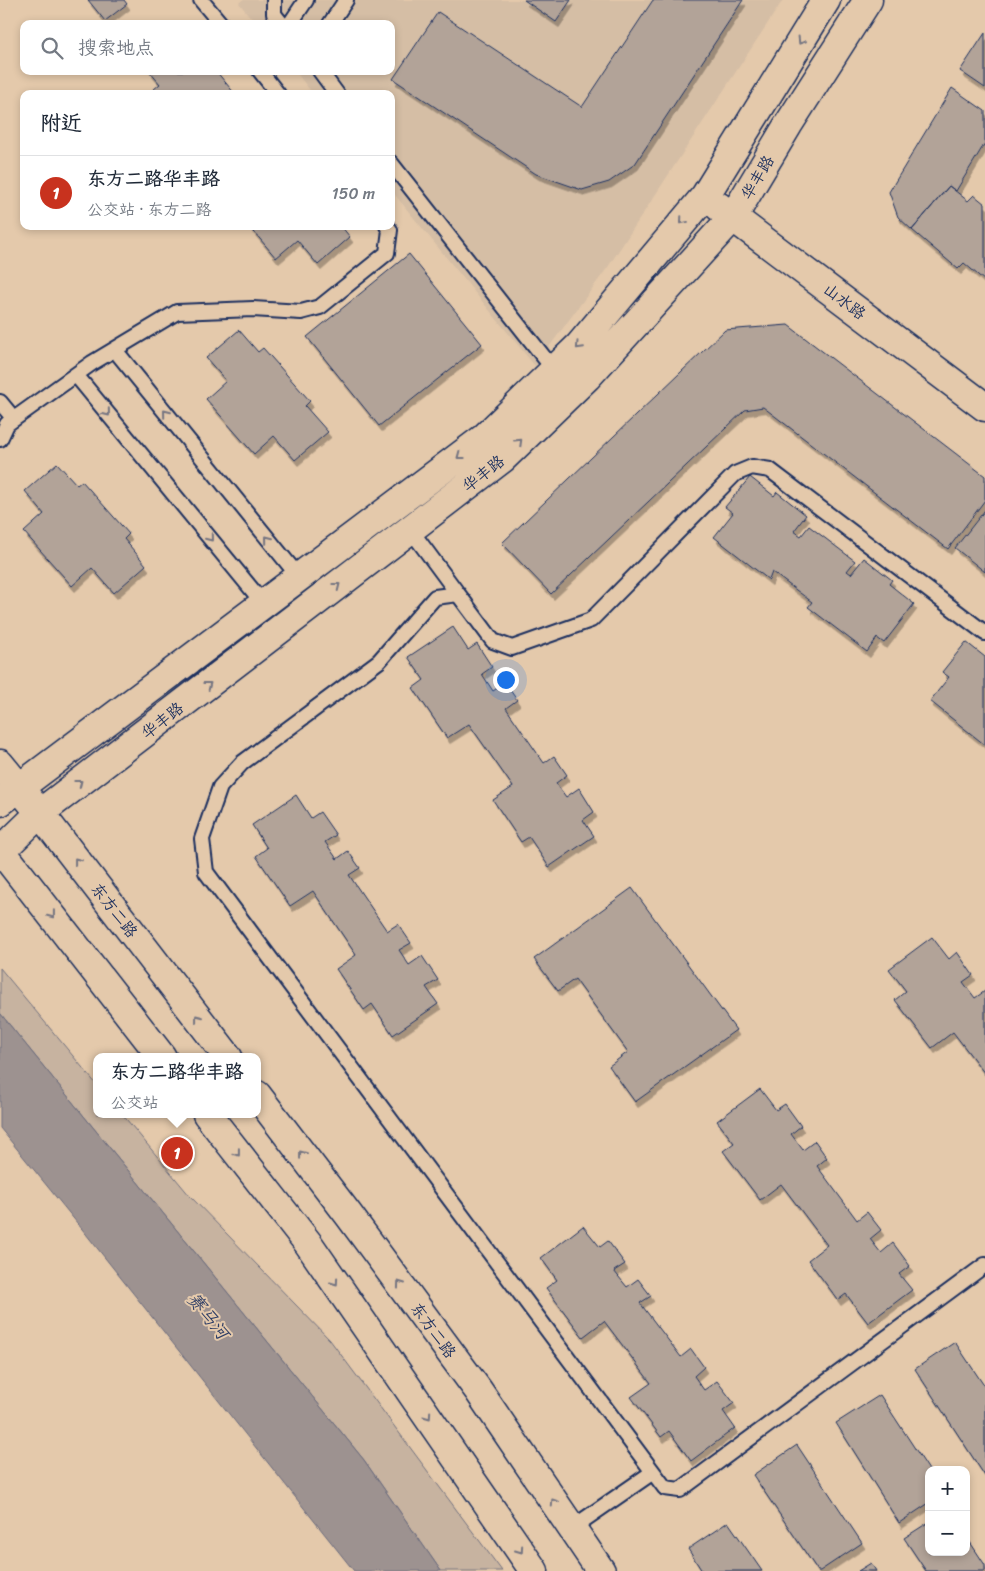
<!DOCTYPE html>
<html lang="zh">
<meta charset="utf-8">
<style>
body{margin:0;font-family:Sriracha,"LXGW WenKai TC",sans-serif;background:#f6f6f7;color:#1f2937}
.controls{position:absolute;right:15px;bottom:15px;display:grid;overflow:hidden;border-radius:10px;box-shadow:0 2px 8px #0003}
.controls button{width:45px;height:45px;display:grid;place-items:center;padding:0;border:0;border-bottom:1px solid #e0e1e3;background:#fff;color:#1f2937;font:25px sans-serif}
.you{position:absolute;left:505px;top:679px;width:18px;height:18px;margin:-12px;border:4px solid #fff;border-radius:50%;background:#1a73e8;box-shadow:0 0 0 8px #1a73e833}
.badge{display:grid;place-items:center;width:32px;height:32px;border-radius:50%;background:#c8321e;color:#fff;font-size:16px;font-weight:700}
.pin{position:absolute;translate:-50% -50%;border:2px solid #fff;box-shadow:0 1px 5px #0006}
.popup{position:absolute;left:93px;top:1053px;width:168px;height:65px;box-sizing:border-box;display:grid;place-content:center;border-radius:10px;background:#fff;filter:drop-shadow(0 1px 4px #0005);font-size:16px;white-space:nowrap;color:#747a83}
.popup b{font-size:19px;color:#1f2937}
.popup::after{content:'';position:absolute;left:50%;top:100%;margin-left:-10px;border:10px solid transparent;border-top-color:#fff}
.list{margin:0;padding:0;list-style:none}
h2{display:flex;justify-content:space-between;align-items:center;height:65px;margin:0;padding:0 20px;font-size:21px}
h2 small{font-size:16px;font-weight:400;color:#747a83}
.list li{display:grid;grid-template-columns:32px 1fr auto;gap:15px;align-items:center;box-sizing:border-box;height:75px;padding:0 20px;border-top:1px solid #e0e1e3}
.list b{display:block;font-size:19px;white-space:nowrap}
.list p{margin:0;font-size:16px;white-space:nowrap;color:#747a83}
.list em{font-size:16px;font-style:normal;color:#747a83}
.icon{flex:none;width:28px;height:28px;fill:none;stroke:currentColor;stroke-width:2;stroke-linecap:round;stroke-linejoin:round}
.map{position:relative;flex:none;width:985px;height:1571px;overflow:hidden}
.search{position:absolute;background:#fff;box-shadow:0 2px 8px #0003;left:20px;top:20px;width:375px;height:55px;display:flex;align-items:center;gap:12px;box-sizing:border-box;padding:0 18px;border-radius:10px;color:#747a83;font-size:19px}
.panel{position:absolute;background:#fff;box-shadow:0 2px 8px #0003;left:20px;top:90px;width:375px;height:140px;border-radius:10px}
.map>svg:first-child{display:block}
.built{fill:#d5bea5}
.green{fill:#c7b3a0;stroke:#71717f}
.water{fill:#9d9290;stroke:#696a7c}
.building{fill:#b2a398;stroke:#1b2f5e;filter:url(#shadow)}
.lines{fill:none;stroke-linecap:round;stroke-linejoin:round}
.lane-casing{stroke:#1b2f5e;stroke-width:18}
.secondary-casing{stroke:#1b2f5e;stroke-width:31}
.lane{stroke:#e4c9ab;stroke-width:14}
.secondary{stroke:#e4c9ab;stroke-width:28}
.oneway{stroke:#757481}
.labels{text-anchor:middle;stroke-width:4;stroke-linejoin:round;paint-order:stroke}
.street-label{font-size:16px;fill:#1b2f5e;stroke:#e4c9ab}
.water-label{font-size:18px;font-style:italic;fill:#2e3e66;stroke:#e4c9ab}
</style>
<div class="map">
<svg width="985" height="1571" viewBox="0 0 985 1571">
<defs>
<filter id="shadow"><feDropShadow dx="3" dy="5.5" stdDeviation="0" flood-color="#0004"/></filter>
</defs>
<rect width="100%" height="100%" fill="#e4c9ab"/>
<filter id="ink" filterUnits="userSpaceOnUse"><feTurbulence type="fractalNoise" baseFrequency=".02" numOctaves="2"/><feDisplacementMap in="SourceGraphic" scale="10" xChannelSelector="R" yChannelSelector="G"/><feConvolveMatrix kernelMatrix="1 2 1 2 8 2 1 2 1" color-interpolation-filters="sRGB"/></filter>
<g filter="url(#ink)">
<path class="built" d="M242,0H783L608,267L535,366L391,190V94H313L295,71H391V24H256L239,3Z"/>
<path class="green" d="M0,968L97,1085V1114H122L190,1196L330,1340L502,1571H441L364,1460L0,1013Z"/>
<path class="water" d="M0,1013L364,1460L441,1571H354L82,1229L0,1128Z"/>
<path class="building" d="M88,0H124L127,4L105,21Z
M524,0H571L556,22Z
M653,0H743L635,164L609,182L582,190L536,174L393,79L438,12L582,107Z
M985,33V88L960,71Z
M149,71H216L235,94H148L160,84Z
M952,88L985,111V143L956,191L949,186L912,230L898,217L889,192Z
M949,186L968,201L974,195L985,204V281L964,263L958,269L912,230Z
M249,226H341L350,237L318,265L297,240L276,258Z
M409,254L482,344L379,426L307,337Z
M788,325L985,476V500L948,549L763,407L745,410L551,594L502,543L725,330Z
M239,330L258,352L263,348L310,401L305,406L328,432L295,460L274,436L254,454L206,399L226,381L206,358Z
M57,463L77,485L82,481L129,534L124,539L146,565L114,593L92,568L72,586L24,532L44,514L25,491Z
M750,477L774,496L777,492L806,515L794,531L801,536L809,526L855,561L847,571L851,574L864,558L892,580L889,584L914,604L884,643L877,638L867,652L808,607L812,602L772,572L769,580L714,537L733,513L725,507Z
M985,510V572L955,548Z
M453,627L468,650L477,644L492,667L482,674L493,691L505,683L517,700L506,708L544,763L554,756L567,775L556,783L566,797L579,788L594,812L583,820L594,836L549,867L529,837L521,842L493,800L513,787L469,724L447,738L413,688L424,680L408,657Z
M966,642L985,657V745L930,701L949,677L942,672Z
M296,795L311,818L320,812L336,835L325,842L337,859L348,851L360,868L349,875L387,931L398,924L411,943L399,950L409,965L422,956L438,980L426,987L438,1004L393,1035L372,1004L364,1010L336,969L356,955L313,891L290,906L256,856L267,848L252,825Z
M632,888L736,1030L635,1102L609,1066L628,1052L575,979L558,991L534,959Z
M932,937L949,959L957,952L973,975L963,982L975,998L985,991V1074L953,1032L932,1048L895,1000L906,991L889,969Z
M760,1089L776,1110L785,1104L801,1126L791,1134L803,1150L815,1141L827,1158L817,1166L857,1220L867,1212L881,1230L870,1239L881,1253L893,1243L910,1266L899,1274L912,1290L868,1323L846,1294L838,1300L808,1260L827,1245L781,1184L760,1200L723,1151L734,1143L717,1121Z
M583,1226L600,1247L608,1241L625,1264L614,1271L627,1287L638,1279L651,1296L640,1303L681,1357L691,1349L704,1367L694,1376L704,1390L717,1381L734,1403L723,1411L735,1428L691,1461L669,1431L661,1437L631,1397L651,1383L604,1321L583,1337L546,1288L557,1280L541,1258Z
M955,1342L985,1387V1476L915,1369Z
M880,1395L929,1470V1503L899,1523L836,1423Z
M797,1445L862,1543L820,1571H818L753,1475Z
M728,1522L762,1571H702L688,1549Z
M929,1522V1552H966V1536L985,1565V1571H926L904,1538Z
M871,1563L876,1571H858Z"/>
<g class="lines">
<g class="lane-casing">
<path id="lane" d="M201,0L221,24
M274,0V14L282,24
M290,24L306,0
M330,24L346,0
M260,71L278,94
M320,71L337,94
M391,163L554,370
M115,350L299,577
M76,375L263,603
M0,402L14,419
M0,439L7,424L92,363L177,312L253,309L301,312L320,307L387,253L390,230L387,226
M410,529L458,594
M985,633L770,470L752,467L735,474L591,620L512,648L493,641L458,594L435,597L379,661L242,763L220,787L202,839L206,872L665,1488L680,1490L985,1265
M572,1528L653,1472"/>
</g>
<g class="secondary-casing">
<path id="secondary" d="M718,206L985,407
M0,764L40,813L228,1057
M0,802L484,438L579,346L705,196L826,0
M0,849L162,1057
M0,852L40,813L502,459L587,377L733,217L788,125L868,0
M257,1095L348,1214L478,1390L601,1571
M207,1114L308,1243L534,1571"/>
</g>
<use href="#lane" class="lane"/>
<use href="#secondary" class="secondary"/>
</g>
<defs><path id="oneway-chevron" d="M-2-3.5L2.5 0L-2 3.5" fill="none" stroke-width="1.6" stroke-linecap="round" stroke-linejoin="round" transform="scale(1.25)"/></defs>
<g class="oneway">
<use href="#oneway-chevron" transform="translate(801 41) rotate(122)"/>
<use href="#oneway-chevron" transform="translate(683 221) rotate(130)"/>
<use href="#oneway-chevron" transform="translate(579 346) rotate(133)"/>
<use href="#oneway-chevron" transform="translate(107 413) rotate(51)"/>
<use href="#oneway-chevron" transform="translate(166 413) rotate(-129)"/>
<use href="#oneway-chevron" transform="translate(519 442) rotate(-44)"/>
<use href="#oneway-chevron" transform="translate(460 456) rotate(143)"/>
<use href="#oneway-chevron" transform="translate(210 538) rotate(51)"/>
<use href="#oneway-chevron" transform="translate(268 539) rotate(-129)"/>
<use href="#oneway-chevron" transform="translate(337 586) rotate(-38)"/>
<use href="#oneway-chevron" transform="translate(208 685) rotate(-38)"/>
<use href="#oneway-chevron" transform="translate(79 783) rotate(-38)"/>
<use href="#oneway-chevron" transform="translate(77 861) rotate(-128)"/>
<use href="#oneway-chevron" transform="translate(52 915) rotate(52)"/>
<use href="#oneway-chevron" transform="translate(198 1018) rotate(-128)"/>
<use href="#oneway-chevron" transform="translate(237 1153) rotate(52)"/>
<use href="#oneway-chevron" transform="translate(302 1154) rotate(-128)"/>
<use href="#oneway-chevron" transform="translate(335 1282) rotate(55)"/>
<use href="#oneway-chevron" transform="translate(400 1284) rotate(-126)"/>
<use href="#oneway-chevron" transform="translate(428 1416) rotate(55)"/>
<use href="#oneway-chevron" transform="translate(554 1502) rotate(-124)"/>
<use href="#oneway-chevron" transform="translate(520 1550) rotate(55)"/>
</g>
</g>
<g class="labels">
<g class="street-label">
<text transform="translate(757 177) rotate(-59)" y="6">华丰路</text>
<text transform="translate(845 301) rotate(37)" y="6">山水路</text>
<text transform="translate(483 473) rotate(-38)" y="6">华丰路</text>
<text transform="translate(162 720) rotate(-38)" y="6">华丰路</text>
<text transform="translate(115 910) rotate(52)" y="6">东方二路</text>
<text transform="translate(434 1330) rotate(54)" y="6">东方二路</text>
</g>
<g class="water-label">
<text transform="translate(208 1316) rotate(51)" y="6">赛马河</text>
</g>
</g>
</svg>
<div class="controls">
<button>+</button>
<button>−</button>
</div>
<div class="you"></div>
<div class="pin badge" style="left:177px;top:1153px">1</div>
<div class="popup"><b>东方二路华丰路</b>公交站</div>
<div class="search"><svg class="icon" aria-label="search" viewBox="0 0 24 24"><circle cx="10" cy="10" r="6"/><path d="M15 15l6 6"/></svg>搜索地点</div>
<section class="panel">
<h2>附近<small></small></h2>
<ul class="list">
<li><span class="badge">1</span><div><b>东方二路华丰路</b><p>公交站 · 东方二路</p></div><em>150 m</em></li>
</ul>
</section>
</div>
